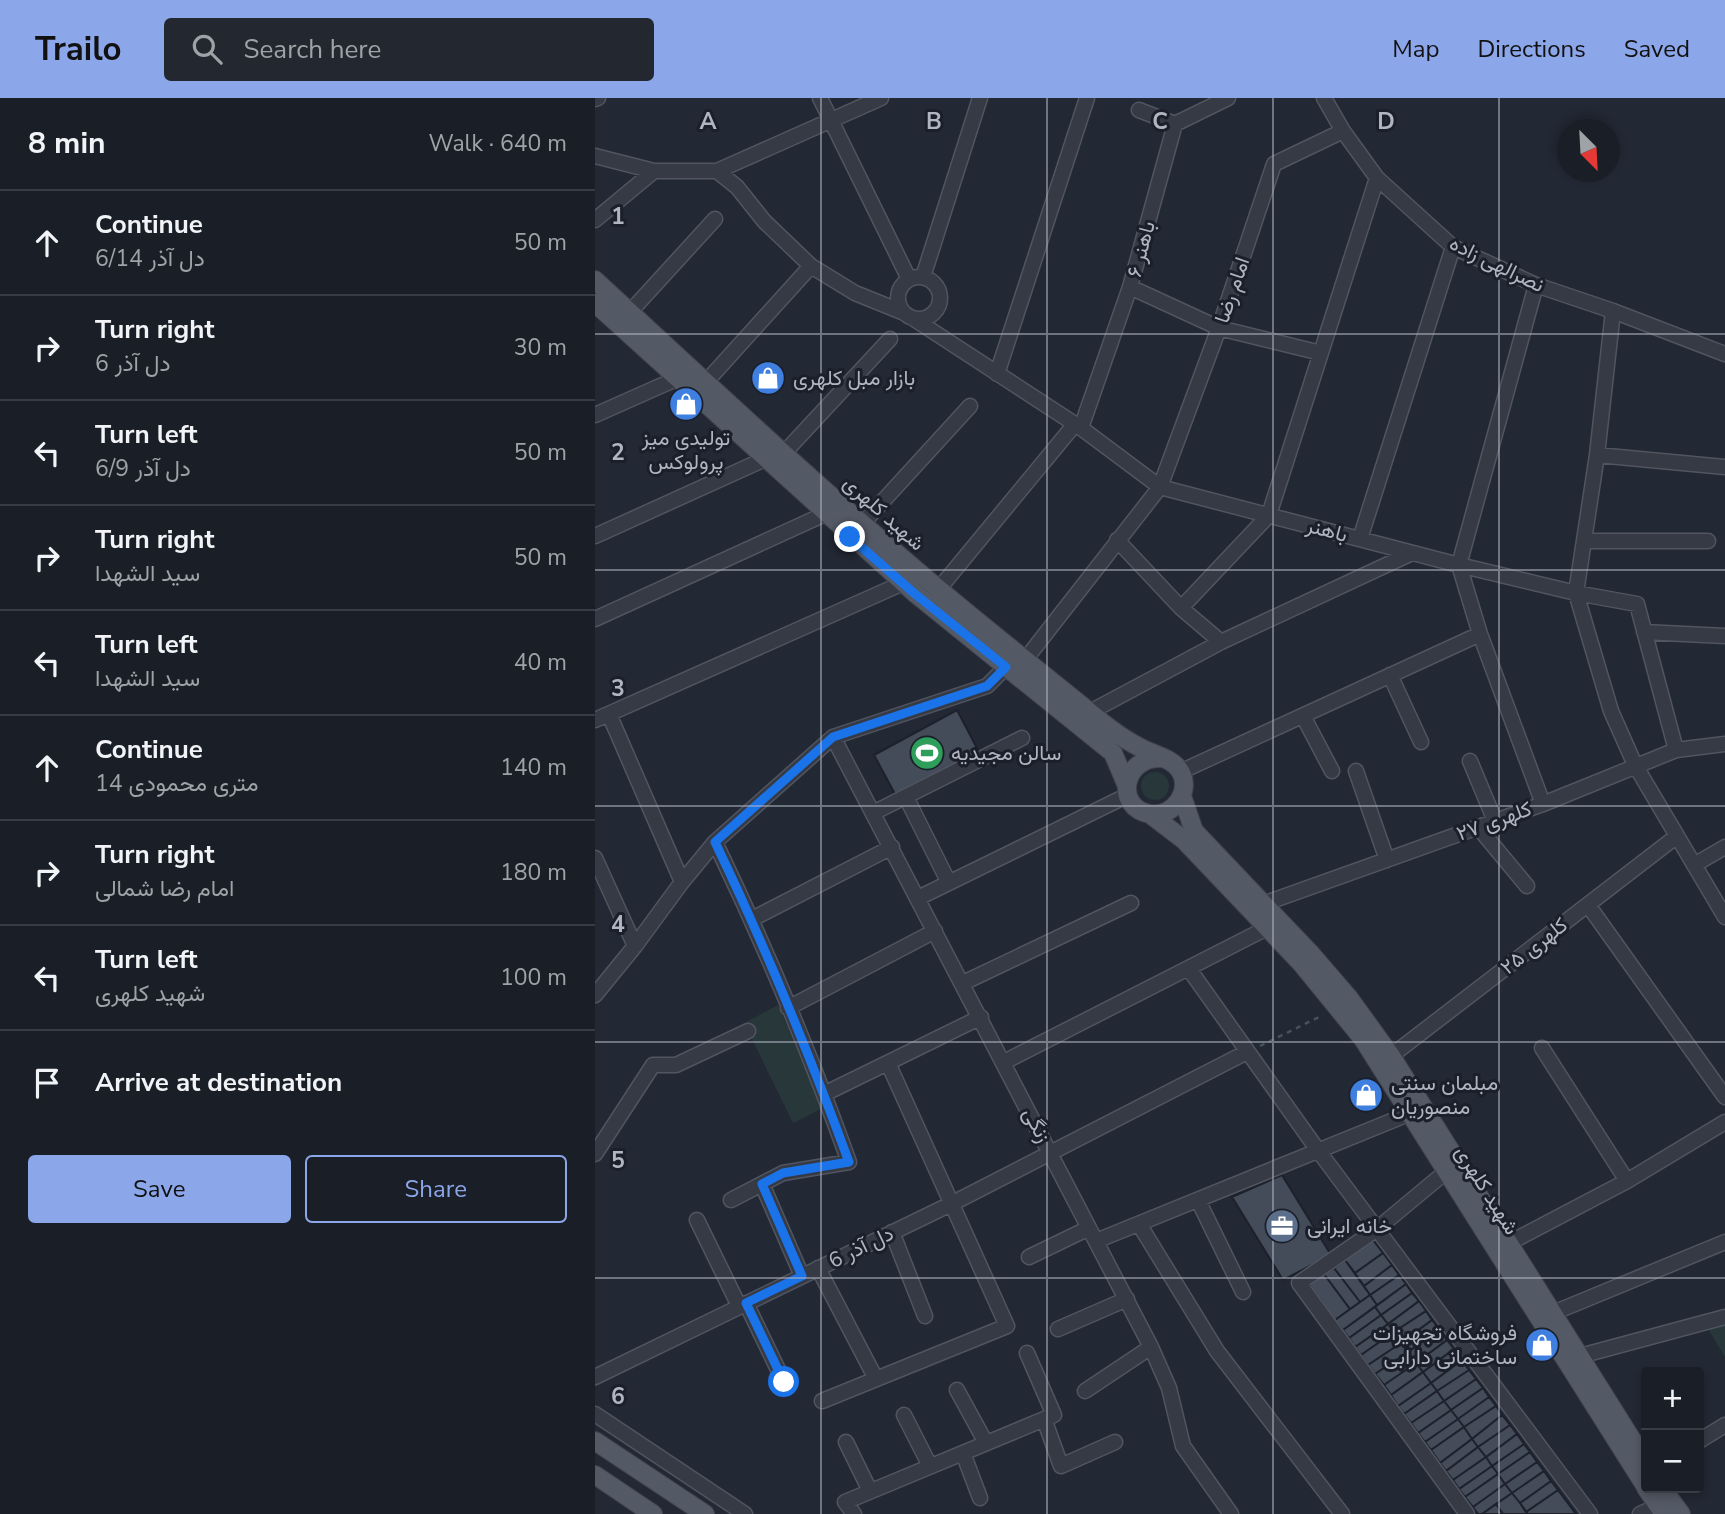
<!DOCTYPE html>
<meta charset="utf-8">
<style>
body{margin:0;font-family:"Nunito Sans",Vazirmatn,sans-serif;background:#23272f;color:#f1f3f6}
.controls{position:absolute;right:21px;bottom:21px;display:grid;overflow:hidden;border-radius:7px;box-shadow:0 4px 10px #0003}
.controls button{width:63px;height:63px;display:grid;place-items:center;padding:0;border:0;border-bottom:2px solid #383c44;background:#1a1e27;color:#f1f3f6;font:35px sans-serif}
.compass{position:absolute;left:962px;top:21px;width:63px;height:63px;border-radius:50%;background:#1a1e27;box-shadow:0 4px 10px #0003;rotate:156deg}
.stop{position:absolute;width:21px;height:21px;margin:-16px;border:5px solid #1a73e8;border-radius:50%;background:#fff}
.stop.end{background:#1a73e8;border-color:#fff;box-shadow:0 2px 7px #0008}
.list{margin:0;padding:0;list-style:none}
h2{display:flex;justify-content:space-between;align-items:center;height:91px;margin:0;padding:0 28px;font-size:30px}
h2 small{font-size:23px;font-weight:400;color:#9fa2a7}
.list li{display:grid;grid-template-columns:46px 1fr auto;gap:21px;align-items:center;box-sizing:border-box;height:105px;padding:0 28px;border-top:2px solid #383c44}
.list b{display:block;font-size:26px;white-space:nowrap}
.list p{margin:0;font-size:23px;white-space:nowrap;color:#9fa2a7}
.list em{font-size:23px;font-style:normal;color:#9fa2a7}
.actions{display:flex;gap:14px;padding:21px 28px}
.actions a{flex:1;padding:16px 0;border:2px solid #8ca6ea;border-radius:7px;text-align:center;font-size:24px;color:#8ca6ea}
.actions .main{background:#8ca6ea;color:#111}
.icon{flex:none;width:38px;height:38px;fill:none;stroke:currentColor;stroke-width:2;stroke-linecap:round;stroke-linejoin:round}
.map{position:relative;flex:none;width:1130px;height:1416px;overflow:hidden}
header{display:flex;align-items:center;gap:42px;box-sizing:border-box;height:98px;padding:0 35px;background:#8ca6ea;color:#111}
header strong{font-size:33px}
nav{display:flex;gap:38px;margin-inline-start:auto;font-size:24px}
.search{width:490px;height:63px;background:#23272f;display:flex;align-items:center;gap:18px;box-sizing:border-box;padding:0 24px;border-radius:7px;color:#9fa2a7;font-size:26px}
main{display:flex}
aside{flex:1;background:#1a1e27}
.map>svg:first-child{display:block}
.green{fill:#283739}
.building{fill:#444b59;stroke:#1d212c;stroke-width:2}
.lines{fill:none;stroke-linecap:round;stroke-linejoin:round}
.minor-casing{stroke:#505560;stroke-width:17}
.major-casing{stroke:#3f434f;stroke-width:20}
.path{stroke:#465357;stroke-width:2.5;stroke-dasharray:5 5;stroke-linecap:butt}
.minor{stroke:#353a45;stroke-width:14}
.major{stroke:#535965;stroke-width:18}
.route{stroke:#1a73e8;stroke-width:9}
.grid{fill:none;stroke:#b0b5c2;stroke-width:2;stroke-opacity:0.55}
.labels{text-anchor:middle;stroke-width:6;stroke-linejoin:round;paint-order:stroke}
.street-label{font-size:21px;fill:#b0b5c2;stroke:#1b1f2a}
.poi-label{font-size:21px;fill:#b0b5c2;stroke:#1b1f2a;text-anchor:start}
.grid-label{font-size:23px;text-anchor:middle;font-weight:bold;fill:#b0b5c2;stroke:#1b1f2a;stroke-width:6;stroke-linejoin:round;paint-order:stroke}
</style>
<header>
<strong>Trailo</strong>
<div class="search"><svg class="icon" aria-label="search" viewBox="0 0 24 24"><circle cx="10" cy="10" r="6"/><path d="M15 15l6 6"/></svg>Search here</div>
<nav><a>Map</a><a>Directions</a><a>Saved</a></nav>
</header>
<main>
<aside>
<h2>8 min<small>Walk · 640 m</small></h2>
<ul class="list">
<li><svg class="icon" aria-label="ahead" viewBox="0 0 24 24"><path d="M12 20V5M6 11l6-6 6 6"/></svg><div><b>Continue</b><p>دل آذر 6/14</p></div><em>50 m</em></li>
<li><svg class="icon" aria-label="right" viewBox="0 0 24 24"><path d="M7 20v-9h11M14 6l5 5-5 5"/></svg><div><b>Turn right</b><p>دل آذر 6</p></div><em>30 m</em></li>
<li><svg class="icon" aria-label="left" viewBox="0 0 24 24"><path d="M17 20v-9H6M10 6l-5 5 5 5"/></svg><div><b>Turn left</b><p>دل آذر 6/9</p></div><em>50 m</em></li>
<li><svg class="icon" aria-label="right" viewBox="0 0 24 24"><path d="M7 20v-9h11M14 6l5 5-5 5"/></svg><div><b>Turn right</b><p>سید الشهدا</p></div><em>50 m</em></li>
<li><svg class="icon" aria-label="left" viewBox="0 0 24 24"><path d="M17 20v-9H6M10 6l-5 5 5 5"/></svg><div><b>Turn left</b><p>سید الشهدا</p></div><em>40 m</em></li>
<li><svg class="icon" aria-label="ahead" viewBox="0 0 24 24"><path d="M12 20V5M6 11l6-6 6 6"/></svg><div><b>Continue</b><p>14 متری محمودی</p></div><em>140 m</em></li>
<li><svg class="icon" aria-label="right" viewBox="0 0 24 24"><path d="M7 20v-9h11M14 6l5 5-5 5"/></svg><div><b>Turn right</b><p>امام رضا شمالی</p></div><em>180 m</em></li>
<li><svg class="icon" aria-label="left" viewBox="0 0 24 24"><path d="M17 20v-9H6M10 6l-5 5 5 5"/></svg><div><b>Turn left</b><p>شهید کلهری</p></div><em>100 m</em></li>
<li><svg class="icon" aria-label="arrive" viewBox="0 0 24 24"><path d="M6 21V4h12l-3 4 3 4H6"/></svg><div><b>Arrive at destination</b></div></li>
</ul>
<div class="actions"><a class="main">Save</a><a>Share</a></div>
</aside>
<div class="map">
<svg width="1130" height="1416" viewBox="0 0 1130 1416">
<rect width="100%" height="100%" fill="#222834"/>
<path class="green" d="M546 688a14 14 0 1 1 28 0a14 14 0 1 1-28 0Z
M183,907L228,1010L198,1025L149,925Z
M1130,1227V1259L1113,1231Z"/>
<path class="building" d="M362,612L384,654L301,698L279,657Z
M687,1077L736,1157L688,1182L637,1099Z
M778,1142L788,1155L760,1175L750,1162Z
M788,1155L797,1167L769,1188L760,1175Z
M750,1162L775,1197L765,1204L739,1170Z
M797,1167L804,1177L775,1197L769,1188Z
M739,1170L765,1204L755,1211L729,1176Z
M729,1176L755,1211L740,1222L714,1186Z
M804,1177L811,1186L782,1207L775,1197Z
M811,1186L817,1195L786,1217L780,1209Z
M817,1195L824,1203L793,1226L786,1217Z
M775,1197L782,1207L748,1232L740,1222Z
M824,1203L831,1213L799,1234L793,1226Z
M780,1209L786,1217L754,1240L748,1232Z
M831,1213L837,1222L806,1245L799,1234Z
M786,1217L793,1226L760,1249L754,1240Z
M837,1222L844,1231L813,1254L806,1245Z
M793,1226L799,1234L766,1257L760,1249Z
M844,1231L852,1242L821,1265L813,1254Z
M799,1234L806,1245L773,1267L766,1257Z
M852,1242L859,1251L828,1274L821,1265Z
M806,1245L813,1254L780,1276L773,1267Z
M859,1251L867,1262L836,1285L828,1274Z
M813,1254L821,1265L789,1287L780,1276Z
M867,1262L874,1272L842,1293L836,1285Z
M821,1265L828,1274L796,1297L789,1287Z
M874,1272L881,1281L849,1303L842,1293Z
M828,1274L836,1285L803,1308L796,1297Z
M881,1281L888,1290L856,1312L849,1303Z
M836,1285L842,1293L809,1316L803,1308Z
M888,1290L894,1299L863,1321L856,1312Z
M842,1293L849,1303L816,1325L809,1316Z
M894,1299L901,1308L869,1329L863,1321Z
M849,1303L856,1312L823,1335L816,1325Z
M901,1308L907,1317L877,1341L869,1329Z
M856,1312L863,1321L830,1344L823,1335Z
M907,1317L915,1327L883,1349L877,1341Z
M863,1321L869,1329L836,1352L830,1344Z
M915,1327L922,1336L891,1359L883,1349Z
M869,1329L877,1341L845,1365L836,1352Z
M922,1336L929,1346L897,1368L891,1359Z
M877,1341L883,1349L851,1373L845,1365Z
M929,1346L935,1354L903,1376L897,1368Z
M883,1349L891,1359L858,1382L851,1373Z
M935,1354L942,1364L910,1386L903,1376Z
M891,1359L897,1368L864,1391L858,1382Z
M942,1364L949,1373L917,1395L910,1386Z
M897,1368L903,1376L870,1399L864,1391Z
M949,1373L956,1383L925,1405L917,1395Z
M903,1376L910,1386L878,1409L870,1399Z
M956,1383L963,1392L931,1414L925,1405Z
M910,1386L917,1395L887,1416H883L878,1409Z
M963,1392L981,1416H933L931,1414Z
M917,1395L925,1405L933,1416H908L901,1406Z
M901,1406L908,1416H887Z"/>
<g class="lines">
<g class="minor-casing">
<path id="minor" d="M225,0L314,181
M729,0L748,33L782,80L858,149L941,187L1018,213L1130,256
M0,1L3,0
M544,12L580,26
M0,58L59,73H122L142,89L169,123L216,168L260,195L307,214
M122,73L286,0
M0,122L59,73
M303 200a21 21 0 1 1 42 0a21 21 0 1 1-42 0Z
M328,179L385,0
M941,187L864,467L885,536L948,706
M535,189L624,230L726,255
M1018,213L1002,357L981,495L1016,613L1040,667L1130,819
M35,214L120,121
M319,221L486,330L565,389L864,467L981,495L1042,506L1081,652
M402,276L492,0
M111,284L216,168
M0,317L81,281
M486,330L535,189L580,26L633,0
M189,355L295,241
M1002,357L1130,369
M267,426L375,308
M0,438L170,361
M765,441L858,149
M522,442L586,510L626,544
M989,443H1113
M343,492L480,326
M586,510L674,417L782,80
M0,521L230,416
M1049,534L1130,538
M430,562L565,389L624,230L679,66L748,33
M795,577L826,644
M495,614L626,544L817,455
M14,616L87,784
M708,618L737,673
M0,622L308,485
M238,639L556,1249L574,1290L588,1348L636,1416
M875,663L900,723
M761,673L792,762
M585,674L885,536
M311,699L354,785
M278,715L427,640
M883,729L932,788
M120,744C170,848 215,955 254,1064L188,1075L136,1102
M0,760L40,848
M1099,767L1130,749
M323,800L533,697
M668,806L948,706L1081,652L1130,646
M993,807L1130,999
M157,821L297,749
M594,871L722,1051L995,1416
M368,885L536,805
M0,897L40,848L87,784L120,744L238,639L392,588L411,569
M193,910L340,833
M947,950L1032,1083
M796,958L1082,738
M409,964L672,830
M229,996L386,919
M0,1056L58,967H81L153,933
M853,1072L782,1131L704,1185L872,1416
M167,1086L207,1178
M603,1102L648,1194
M102,1122L144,1208
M544,1126L622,1253L747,1416
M297,1134L330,1218
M501,1143L816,1015
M914,1145L1032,1083L1130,1024
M434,1159L494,1130
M223,1170L281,1281
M151,1205L189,1284
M958,1215L1130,1144
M463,1231L532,1201
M985,1258L1130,1219
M0,1279L358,1105L652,954
M362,1292L391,1345
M490,1293L556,1249
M227,1303L412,1228L293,965
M0,1316L150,1416
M309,1317L335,1368
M449,1321L466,1368L520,1344
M1104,1343L1130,1327
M251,1344L275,1393
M368,1355L385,1400
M259,1416L250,1404L459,1317L432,1255
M1045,1416L1063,1408"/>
</g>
<g class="major-casing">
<path id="major" d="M0,182C133,305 266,430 408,544C434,565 460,586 486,607C505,623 524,639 546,650C558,656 575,660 583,670C599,690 580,720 555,716C519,710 527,659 566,660
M0,205L321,496L518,655L532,688
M587,698L599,733L716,856L754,900L796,958L1051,1364
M555,716L589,742L706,865L768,941L1051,1389
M0,1343L110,1416
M0,1377L58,1416
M1051,1390L1069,1416
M1067,1390L1086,1416"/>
</g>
<path class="path" d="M665,948L728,917"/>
<use href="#minor" class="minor"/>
<use href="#major" class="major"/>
</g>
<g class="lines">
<path class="route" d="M189,1284L151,1205L207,1178L167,1086L188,1075L254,1064C214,955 170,848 120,744L238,639L392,588L411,569L320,496L255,439"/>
</g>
<path class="grid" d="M226,0V1416M452,0V1416M678,0V1416M904,0V1416M0,236H1130M0,472H1130M0,708H1130M0,944H1130M0,1180H1130"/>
<defs>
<g id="shop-disc" transform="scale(1.75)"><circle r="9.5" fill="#3f7fe0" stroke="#1b1f2a"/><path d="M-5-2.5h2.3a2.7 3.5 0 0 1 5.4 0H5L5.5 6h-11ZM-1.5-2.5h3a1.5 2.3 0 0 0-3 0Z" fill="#fff"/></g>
<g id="stadium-disc" transform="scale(1.75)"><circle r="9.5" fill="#2e9e5b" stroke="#1b1f2a"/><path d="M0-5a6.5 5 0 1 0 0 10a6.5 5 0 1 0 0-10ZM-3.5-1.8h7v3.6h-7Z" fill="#fff"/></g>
<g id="office-disc" transform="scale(1.75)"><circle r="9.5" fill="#5c6f8a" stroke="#1b1f2a"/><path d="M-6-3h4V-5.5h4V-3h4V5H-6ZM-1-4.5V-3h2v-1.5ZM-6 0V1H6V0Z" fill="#fff"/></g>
</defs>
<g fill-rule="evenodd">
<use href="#shop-disc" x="173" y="280"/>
<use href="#shop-disc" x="91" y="306"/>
<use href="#stadium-disc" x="332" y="655"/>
<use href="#shop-disc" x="771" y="997"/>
<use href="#office-disc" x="687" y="1128"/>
<use href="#shop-disc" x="947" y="1247"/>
</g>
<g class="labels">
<g class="street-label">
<text transform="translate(546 151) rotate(-75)" y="7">باهنر ۶</text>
<text transform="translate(902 166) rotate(26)" y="7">نصرالهی زاده</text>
<text transform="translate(637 192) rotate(-71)" y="7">امام رضا</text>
<text transform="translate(289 415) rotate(42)" y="7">شهید کلهری</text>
<text transform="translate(732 432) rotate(15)" y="7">باهنر</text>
<text transform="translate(899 723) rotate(-20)" y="7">کلهری ۲۷</text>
<text transform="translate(939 848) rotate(-38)" y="7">کلهری ۲۵</text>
<text transform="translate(442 1027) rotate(63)" y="7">زنگی</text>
<text transform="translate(892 1092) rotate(58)" y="7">شهید کلهری</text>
<text transform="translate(266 1149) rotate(-26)" y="7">دل آذر 6</text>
</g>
<g class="poi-label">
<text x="198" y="287">بازار مبل کلهری</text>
<text x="91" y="347" text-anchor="middle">تولیدی میز<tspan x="91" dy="24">پرولوکس</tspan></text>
<text x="356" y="662">سالن مجیدیه</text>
<text x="796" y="992">مبلمان سنتی<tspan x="796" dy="24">منصوریان</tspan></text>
<text x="712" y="1135">خانه ایرانی</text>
<text x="922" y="1242" text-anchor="end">فروشگاه تجهیزات<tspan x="922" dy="24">ساختمانی دارابی</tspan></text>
</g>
</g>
<g class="grid-label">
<text x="113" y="31">A</text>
<text x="339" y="31">B</text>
<text x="565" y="31">C</text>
<text x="791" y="31">D</text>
<text x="23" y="126">1</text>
<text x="23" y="362">2</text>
<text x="23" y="598">3</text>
<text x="23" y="834">4</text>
<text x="23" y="1070">5</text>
<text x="23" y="1306">6</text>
</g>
</svg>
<div class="controls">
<button>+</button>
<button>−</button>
</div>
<svg class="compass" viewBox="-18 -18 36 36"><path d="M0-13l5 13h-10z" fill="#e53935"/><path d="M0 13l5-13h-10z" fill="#9fa2a7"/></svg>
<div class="stop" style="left:189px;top:1284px"></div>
<div class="stop end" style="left:255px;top:439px"></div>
</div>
</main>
